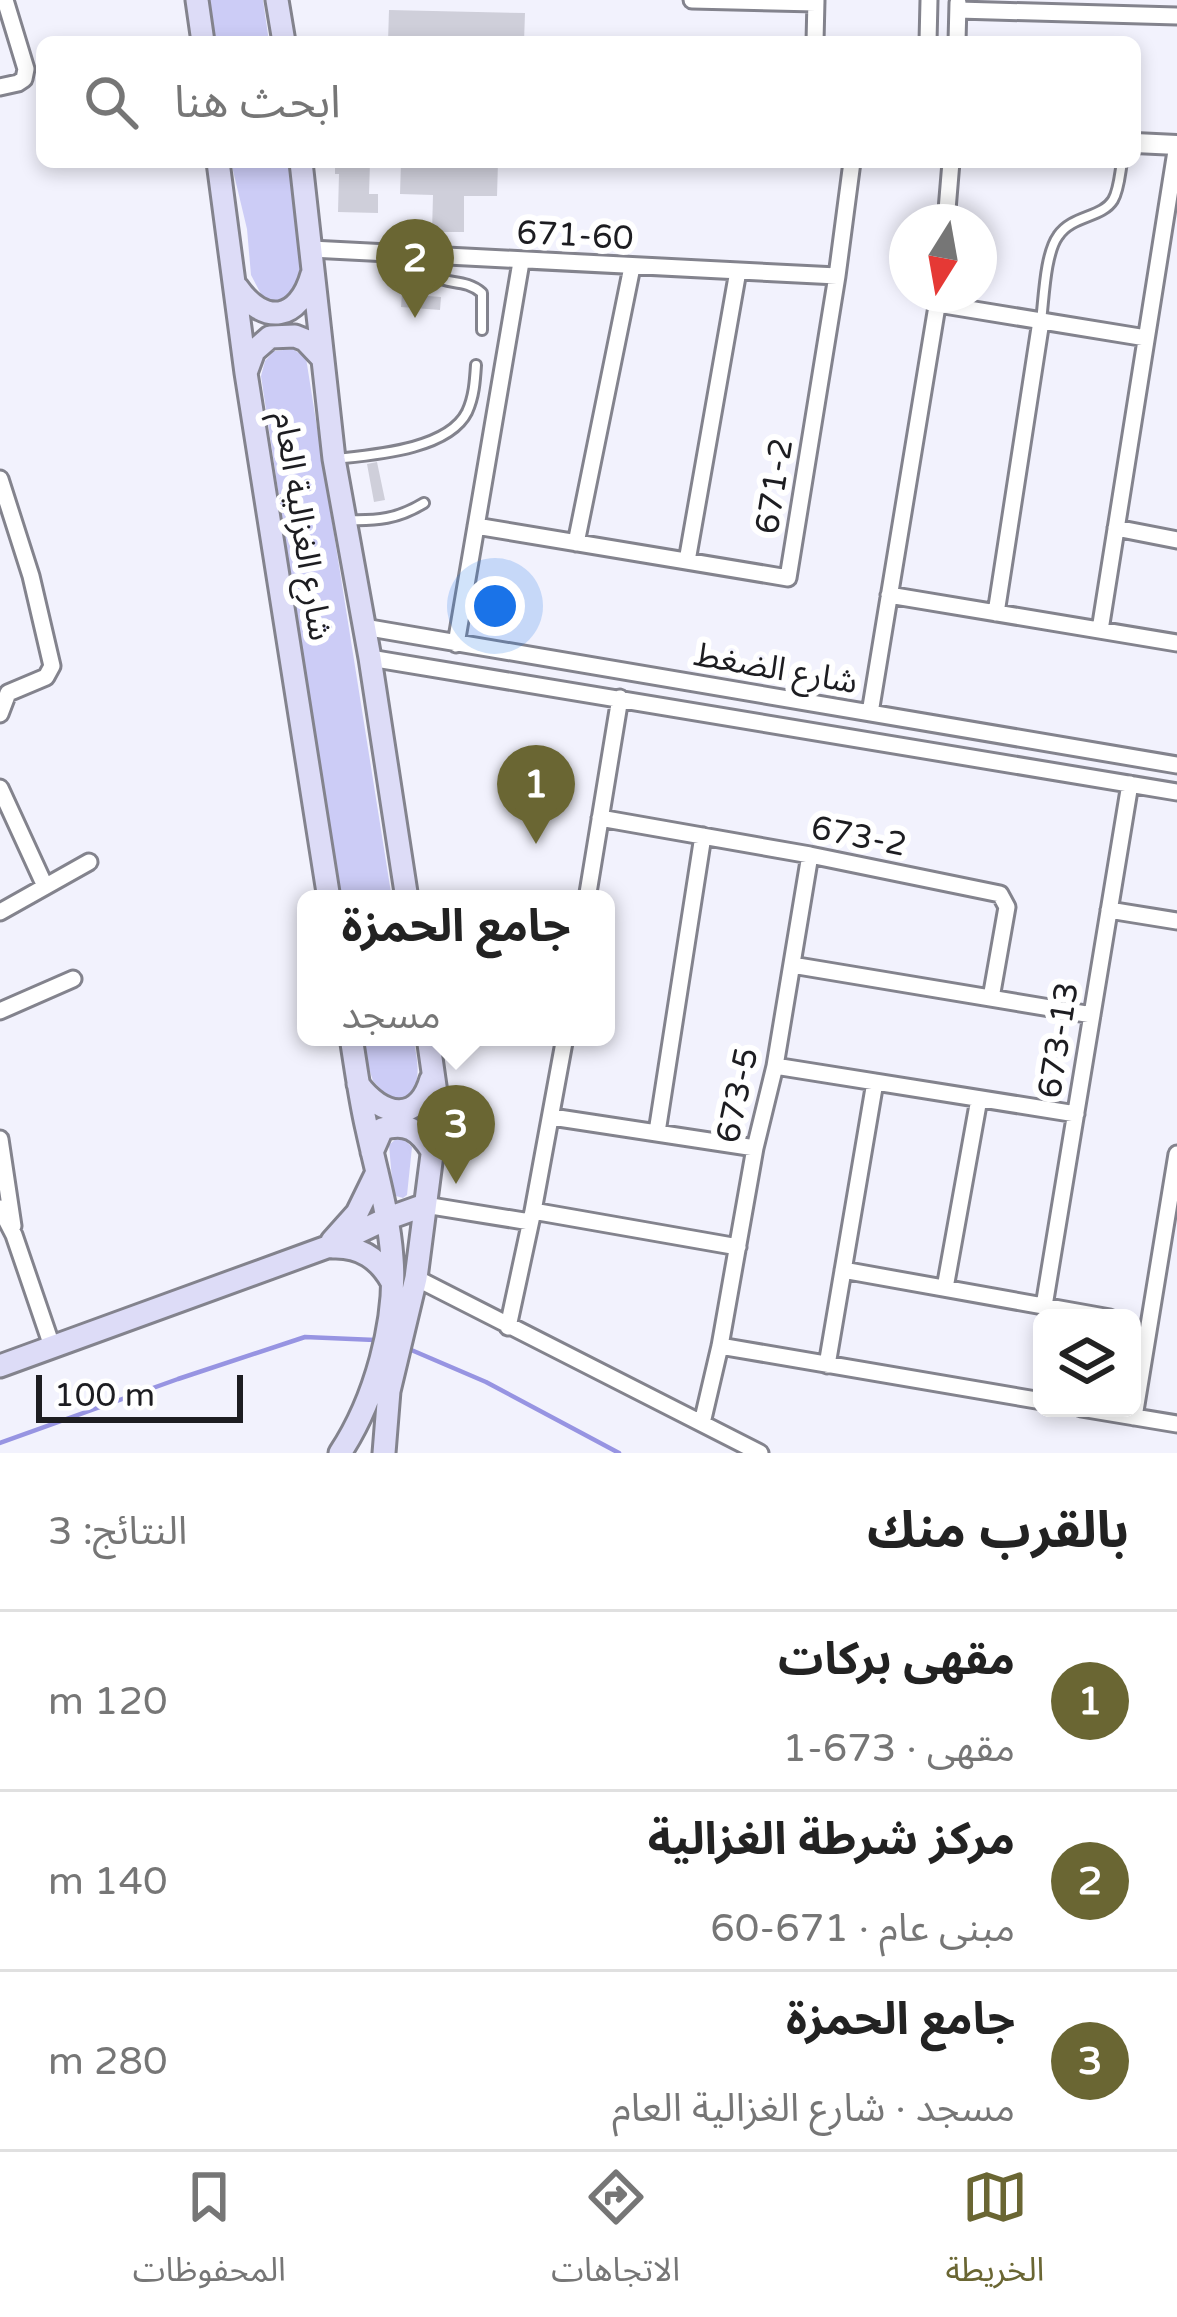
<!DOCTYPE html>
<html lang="ar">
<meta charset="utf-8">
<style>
body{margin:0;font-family:"Varela Round","Noto Sans Arabic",sans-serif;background:#f2f2f2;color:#222;direction:rtl}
.controls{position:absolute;right:36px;bottom:36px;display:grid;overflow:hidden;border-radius:18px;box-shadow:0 6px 18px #0003}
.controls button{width:108px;height:108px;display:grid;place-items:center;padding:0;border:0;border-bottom:3px solid #e0e0e0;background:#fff;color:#222;font:60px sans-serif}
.compass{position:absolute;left:889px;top:204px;width:108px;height:108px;border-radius:50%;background:#fff;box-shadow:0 6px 18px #0003;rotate:191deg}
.scale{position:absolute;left:36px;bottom:30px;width:207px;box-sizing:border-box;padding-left:12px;border:6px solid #1d1d21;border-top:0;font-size:33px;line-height:42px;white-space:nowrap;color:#1d1d21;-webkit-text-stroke:9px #fff;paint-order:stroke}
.you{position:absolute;left:495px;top:606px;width:42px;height:42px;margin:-30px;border:9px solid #fff;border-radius:50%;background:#1a73e8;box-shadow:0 0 0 18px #1a73e833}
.badge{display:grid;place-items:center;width:78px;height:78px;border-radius:50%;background:#6a6633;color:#fff;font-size:39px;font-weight:700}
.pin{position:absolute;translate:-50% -99px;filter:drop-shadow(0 3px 6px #0008)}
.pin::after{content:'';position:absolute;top:63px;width:42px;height:36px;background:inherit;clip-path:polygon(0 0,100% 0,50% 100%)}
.popup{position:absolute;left:297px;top:890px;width:318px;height:156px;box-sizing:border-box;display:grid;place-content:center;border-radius:18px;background:#fff;filter:drop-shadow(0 3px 9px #0005);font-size:39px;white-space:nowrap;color:#767676}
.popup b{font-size:45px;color:#222}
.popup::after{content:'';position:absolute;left:50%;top:100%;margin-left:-24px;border:24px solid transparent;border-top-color:#fff}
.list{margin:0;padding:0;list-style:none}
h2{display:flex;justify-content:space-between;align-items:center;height:156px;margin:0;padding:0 48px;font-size:51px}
h2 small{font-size:39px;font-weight:400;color:#767676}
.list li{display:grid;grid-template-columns:78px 1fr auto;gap:36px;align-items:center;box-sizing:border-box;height:180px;padding:0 48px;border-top:3px solid #e0e0e0}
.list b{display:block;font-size:45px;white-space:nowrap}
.list p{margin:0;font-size:39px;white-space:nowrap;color:#767676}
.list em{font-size:39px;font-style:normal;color:#767676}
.icon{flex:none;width:66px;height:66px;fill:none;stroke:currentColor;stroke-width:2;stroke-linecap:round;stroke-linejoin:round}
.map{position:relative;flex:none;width:1177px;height:1453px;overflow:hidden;direction:ltr}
.search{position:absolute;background:#fff;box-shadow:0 6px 18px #0003;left:36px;right:36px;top:36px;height:132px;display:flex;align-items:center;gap:30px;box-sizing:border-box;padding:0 42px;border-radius:18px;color:#767676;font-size:45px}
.sheet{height:696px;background:#fff}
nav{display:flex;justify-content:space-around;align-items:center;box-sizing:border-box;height:168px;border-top:3px solid #e0e0e0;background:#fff;font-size:33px;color:#767676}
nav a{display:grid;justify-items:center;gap:6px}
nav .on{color:#6a6633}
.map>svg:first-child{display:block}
.green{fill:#ccccf6}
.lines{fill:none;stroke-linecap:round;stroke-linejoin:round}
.stream{stroke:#9794e2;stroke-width:4.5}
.building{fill:#cfcfda}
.service-casing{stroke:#83838d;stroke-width:14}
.minor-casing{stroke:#83838d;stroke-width:21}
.tertiary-casing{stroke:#83838d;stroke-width:24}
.secondary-casing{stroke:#83838d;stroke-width:27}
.service{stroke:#fff;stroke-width:8}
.minor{stroke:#fff;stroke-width:15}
.tertiary{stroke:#fff;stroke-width:18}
.secondary{stroke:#dddcf7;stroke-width:21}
.labels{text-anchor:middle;stroke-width:12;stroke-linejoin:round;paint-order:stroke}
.street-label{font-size:33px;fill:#1d1d21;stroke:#fff}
</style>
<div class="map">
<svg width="1177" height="1453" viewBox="0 0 1177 1453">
<rect width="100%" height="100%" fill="#f2f2fd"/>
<path class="green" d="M209,0H263L269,42H215Z
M231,162H288L306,279L304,296L271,304L262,296L251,275L247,229Z
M293,349L306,358L392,899H339L261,376L265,361L274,351Z
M359,1037H413C417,1059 424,1084 405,1100H391L373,1081Z
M397,1138L403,1139L412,1147L407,1195L403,1198L396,1196L393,1191L389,1145Z"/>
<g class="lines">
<path class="stream" d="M409,1349L486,1382L619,1453
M0,1443L178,1379L305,1337L375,1340"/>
</g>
<path class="building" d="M389,10L525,13L524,42H388Z
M335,162H370L369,194H378V213L338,212L339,174H335Z
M401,162H498L497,196H464V232H432L433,195L400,194Z
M402,294L441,297L440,310L401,307Z
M377,462L385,500L374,502L367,464Z"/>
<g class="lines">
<g class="service-casing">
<path id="service" d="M423,257C434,293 459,273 482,293V330
M1041,321C1044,298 1045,254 1058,236C1072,215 1102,218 1113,200C1119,190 1120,173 1122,162
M335,459C372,455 448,450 467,412C474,397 475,381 476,365
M347,520C377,521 398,519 424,503"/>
</g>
<g class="minor-casing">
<path id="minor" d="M692,0L816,3
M958,10L1177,16
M815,42L816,0
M928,42L929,0
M957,42L958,3
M0,87L18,83L24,79L26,69L5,0
M946,222L951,162
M311,249L837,276
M938,304L1146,338
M0,479L31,576L52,666L46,677L8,693L0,714
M476,526L788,578L837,276L852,162
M1116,528L1177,540
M576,543L632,267
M687,561L738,271
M889,595L1177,643
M996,613L1041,321
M364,627L1177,765
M1100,630L1177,145
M456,644L521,262
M370,658L1177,792
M870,713L939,294
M0,788L45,886
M600,818L810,855L1000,894L1007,907L991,998
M587,899L620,698
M1109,910L1177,921
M0,912L89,862
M792,965L1092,1015
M0,1011L73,979
M565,1037L533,1211L738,1247
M775,1066L1076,1114
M552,1117L755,1148
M657,1132L703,836
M0,1139L13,1226
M425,1205L530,1222
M0,1208L14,1235L53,1349
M843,1270L1110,1318
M416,1278L760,1453
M945,1288L979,1099
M1044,1306L1130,784
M508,1327L533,1211
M720,1346L1042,1401
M827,1365L875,1082
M1081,1408L1177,1424
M1134,1417L1177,1154
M702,1423L720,1346L755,1148L775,1066L810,855"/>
</g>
<g class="tertiary-casing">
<path id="tertiary" d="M1135,143L1177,145"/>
</g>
<g class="secondary-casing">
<path id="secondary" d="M197,0L203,42
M277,0L284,42
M218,162L246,373L329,899
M301,162L334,459L370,658L407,899
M237,287C264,326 299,321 312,274
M246,373L254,351L270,337L295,336L305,340L323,359
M358,1084C382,1117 418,1124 431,1079
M372,1152L382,1129C406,1121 419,1130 432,1151
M332,1241L357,1213L377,1172
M333,1247C361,1246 379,1259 392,1282
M0,1366L327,1247L386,1219L425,1205
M340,1453C375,1400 397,1321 392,1258C389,1214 376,1171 367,1129C360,1099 356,1068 351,1037
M384,1453L389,1391L416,1278L434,1139L437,1100L428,1037"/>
</g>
<use href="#service" class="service"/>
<use href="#minor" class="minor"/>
<use href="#tertiary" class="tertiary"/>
<use href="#secondary" class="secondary"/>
</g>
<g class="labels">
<g class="street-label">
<text transform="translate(575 234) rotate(3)" y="12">671-60</text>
<text transform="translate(773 486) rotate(-81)" y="12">671-2</text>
<text transform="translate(304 526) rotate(81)" y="12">شارع الغزالية العام</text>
<text transform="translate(776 667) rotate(10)" y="12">شارع الضغط</text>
<text transform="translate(859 835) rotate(11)" y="12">673-2</text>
<text transform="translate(1057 1040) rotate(-81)" y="12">673-13</text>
<text transform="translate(736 1095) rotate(-78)" y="12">673-5</text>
</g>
</g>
</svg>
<div class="controls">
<button><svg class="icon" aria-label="layers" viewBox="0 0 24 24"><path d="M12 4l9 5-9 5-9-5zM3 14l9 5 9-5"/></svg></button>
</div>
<svg class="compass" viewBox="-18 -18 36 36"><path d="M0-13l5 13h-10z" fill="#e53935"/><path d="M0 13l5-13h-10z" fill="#767676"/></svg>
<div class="scale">100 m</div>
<div class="you"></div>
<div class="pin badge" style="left:536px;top:844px">1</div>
<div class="pin badge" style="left:415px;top:318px">2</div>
<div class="pin badge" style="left:456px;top:1184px">3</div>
<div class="popup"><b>جامع الحمزة</b>مسجد</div>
<div class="search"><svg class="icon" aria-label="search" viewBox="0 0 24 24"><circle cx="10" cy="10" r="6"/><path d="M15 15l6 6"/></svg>ابحث هنا</div>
</div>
<section class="sheet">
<h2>بالقرب منك<small>النتائج: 3</small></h2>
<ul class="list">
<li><span class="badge">1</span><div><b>مقهى بركات</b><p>مقهى · 673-1</p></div><em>120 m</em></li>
<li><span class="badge">2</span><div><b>مركز شرطة الغزالية</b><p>مبنى عام · 671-60</p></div><em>140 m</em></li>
<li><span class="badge">3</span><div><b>جامع الحمزة</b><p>مسجد · شارع الغزالية العام</p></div><em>280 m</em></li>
</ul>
</section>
<nav>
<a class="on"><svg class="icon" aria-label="map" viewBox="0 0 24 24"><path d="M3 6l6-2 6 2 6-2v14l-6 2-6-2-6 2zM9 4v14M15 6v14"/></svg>الخريطة</a>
<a><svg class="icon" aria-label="directions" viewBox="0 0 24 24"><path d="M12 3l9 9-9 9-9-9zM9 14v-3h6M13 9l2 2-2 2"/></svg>الاتجاهات</a>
<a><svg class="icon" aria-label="saved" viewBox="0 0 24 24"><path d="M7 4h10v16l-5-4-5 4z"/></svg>المحفوظات</a>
</nav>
